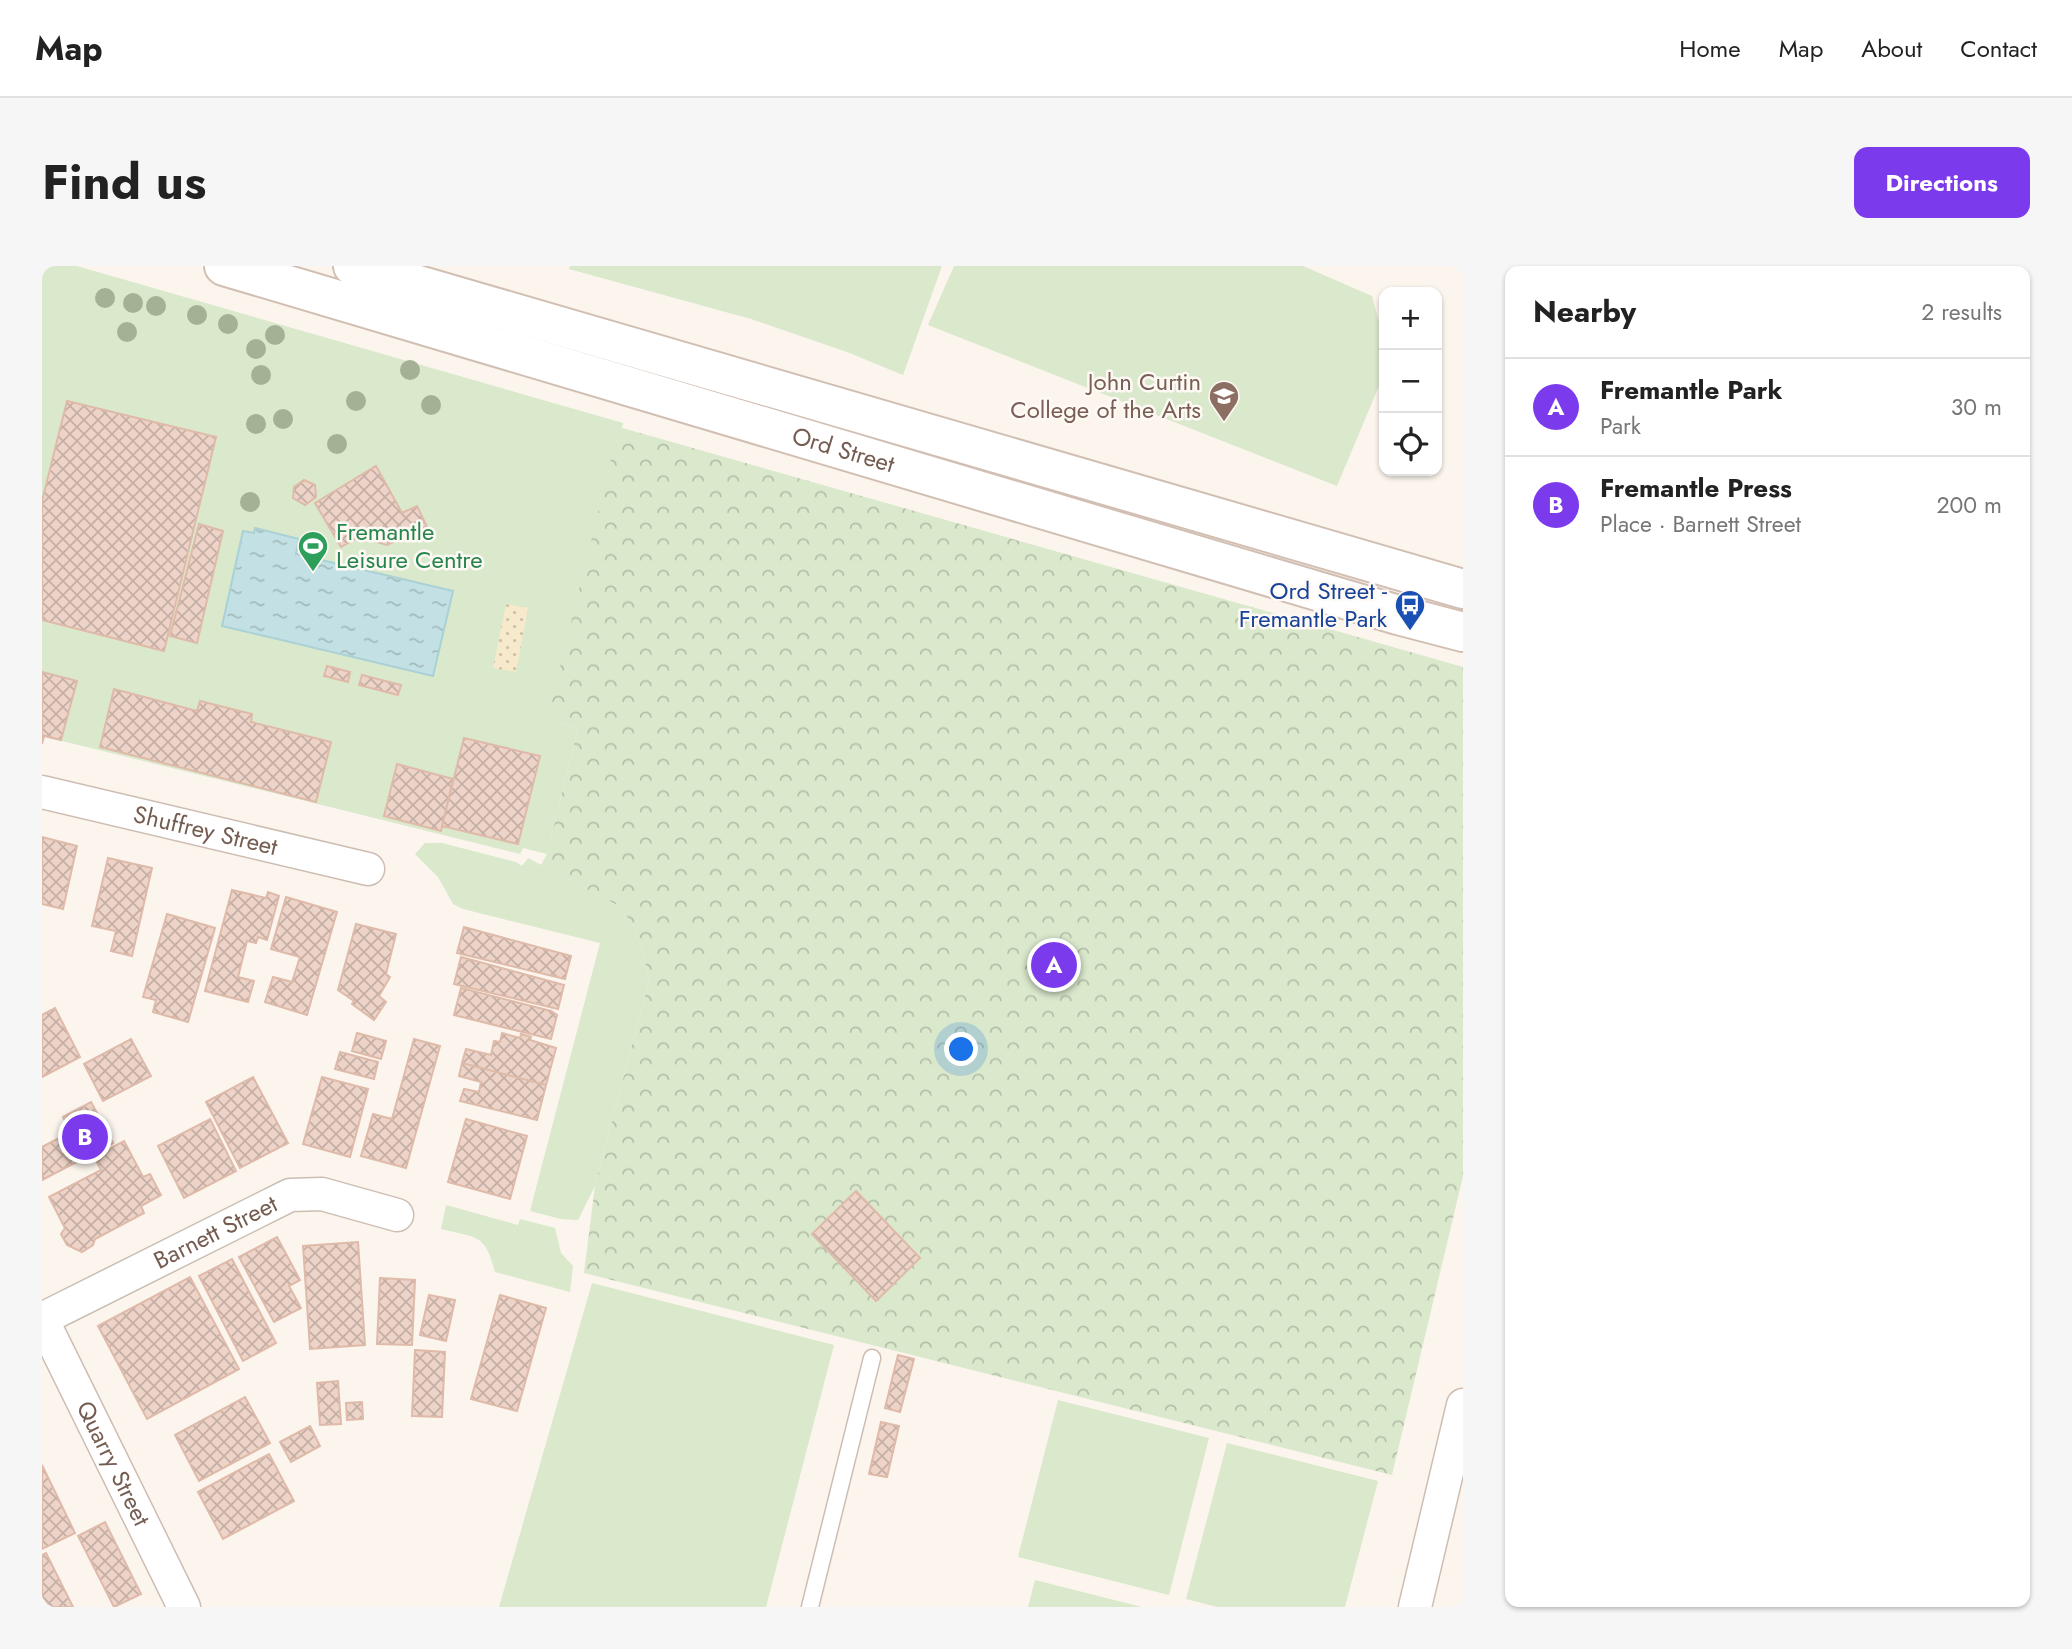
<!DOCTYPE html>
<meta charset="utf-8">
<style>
body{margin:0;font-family:Jost,sans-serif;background:#f6f6f6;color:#222}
.controls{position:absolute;right:21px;top:21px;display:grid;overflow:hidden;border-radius:14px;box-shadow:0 2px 5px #0004}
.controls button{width:63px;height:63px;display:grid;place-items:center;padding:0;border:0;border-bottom:2px solid #e0e0e0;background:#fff;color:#222;font:35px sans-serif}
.you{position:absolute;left:920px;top:784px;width:24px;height:24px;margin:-18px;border:5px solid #fff;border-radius:50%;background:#1a73e8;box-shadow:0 0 0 10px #1a73e833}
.badge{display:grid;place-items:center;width:46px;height:46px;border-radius:50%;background:#7c3aed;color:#fff;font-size:23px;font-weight:700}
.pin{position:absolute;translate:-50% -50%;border:4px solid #fff;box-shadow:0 2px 7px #0006}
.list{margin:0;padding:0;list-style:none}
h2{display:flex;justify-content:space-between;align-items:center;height:91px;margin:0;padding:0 28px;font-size:30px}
h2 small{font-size:23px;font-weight:400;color:#767676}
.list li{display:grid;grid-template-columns:46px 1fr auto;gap:21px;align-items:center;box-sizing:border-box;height:98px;padding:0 28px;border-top:2px solid #e0e0e0}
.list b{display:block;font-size:26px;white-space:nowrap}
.list p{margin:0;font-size:23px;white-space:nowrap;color:#767676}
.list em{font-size:23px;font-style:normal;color:#767676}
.icon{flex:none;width:38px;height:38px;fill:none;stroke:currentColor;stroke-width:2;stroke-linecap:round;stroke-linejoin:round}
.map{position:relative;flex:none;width:1421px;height:1341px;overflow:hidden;border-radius:14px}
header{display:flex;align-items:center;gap:42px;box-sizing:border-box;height:98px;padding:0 35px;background:#fff;border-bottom:2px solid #e0e0e0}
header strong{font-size:33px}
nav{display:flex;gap:38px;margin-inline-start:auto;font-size:24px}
.intro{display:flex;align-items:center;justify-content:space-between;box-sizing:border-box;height:168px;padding:0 42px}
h1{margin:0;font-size:49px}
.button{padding:18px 32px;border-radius:14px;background:#7c3aed;color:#fff;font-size:24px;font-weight:700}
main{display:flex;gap:42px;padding:0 42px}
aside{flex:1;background:#fff;border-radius:14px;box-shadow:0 2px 5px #0004}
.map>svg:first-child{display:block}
.green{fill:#dae8cc}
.sand{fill:url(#sand-dots)}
.park{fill:url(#park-crowns)}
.water{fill:url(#water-ripples);stroke:#aad1d5;stroke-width:2}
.building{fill:url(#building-cross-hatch);stroke:#dfbaa9;stroke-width:2}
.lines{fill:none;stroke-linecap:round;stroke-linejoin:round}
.service-casing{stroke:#cdbdb3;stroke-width:19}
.minor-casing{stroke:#cdbdb3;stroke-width:35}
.secondary-casing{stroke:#d2bfb3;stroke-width:42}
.service{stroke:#fff;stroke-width:16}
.minor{stroke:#fff;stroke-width:32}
.secondary{stroke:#fff;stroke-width:38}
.tree{fill:#a4b194}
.labels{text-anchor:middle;stroke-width:5;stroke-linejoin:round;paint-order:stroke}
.education-label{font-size:24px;fill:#785e54;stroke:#fef9f4;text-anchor:end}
.street-label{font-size:24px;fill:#755c51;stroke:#fef9f4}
.leisure-label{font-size:24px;fill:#27864d;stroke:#fef9f4;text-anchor:start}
.transit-label{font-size:24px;fill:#164399;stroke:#fef9f4;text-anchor:end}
</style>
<header>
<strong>Map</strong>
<nav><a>Home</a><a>Map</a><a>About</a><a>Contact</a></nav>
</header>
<div class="intro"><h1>Find us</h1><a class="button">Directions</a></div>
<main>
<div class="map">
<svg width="1421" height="1341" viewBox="0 0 1421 1341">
<defs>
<pattern id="sand-dots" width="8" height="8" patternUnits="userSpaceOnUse" patternTransform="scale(1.75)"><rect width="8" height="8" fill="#f7eacc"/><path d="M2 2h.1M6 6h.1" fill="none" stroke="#cdc1a8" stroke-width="1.8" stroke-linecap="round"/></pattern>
<pattern id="park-crowns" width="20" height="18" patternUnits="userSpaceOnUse" patternTransform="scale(1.75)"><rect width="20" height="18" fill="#dae8cc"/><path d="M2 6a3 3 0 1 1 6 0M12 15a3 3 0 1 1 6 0" fill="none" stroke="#b5bfa8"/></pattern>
<pattern id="water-ripples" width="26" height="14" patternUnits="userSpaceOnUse" patternTransform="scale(1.75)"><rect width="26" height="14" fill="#c3e1e4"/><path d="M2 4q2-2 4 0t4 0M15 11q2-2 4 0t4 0" fill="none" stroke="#a3babb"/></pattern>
<pattern id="building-cross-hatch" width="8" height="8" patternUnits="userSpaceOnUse" patternTransform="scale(1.75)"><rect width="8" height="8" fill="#eed4c8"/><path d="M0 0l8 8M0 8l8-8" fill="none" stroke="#c5afa5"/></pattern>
</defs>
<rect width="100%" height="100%" fill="#fbf5ed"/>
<path class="green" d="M0,0H35L581,157L509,455L536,462L505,588L481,582L478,588L0,470Z
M528,0H900L861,109L805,86L709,53L527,3Z
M912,0H1261L1330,30L1342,74V108L1295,220L886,59Z
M383,577H400L474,596L480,600L486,592L577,640L591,659L600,682L607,715L553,920L536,954L519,953L488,945L558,677L421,643L411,638L396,611L373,588Z
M404,939L476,959L478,953L513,962L519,987L531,1000L528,1026L453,1006C443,967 435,972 399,963Z
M550,1017L792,1079L724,1341H457Z
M1016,1134L1167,1172L1127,1329L976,1291Z
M1185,1177L1336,1215L1303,1341H1175L1144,1333Z
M993,1314L1100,1341H986Z"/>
<path class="sand" d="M464,338L486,342L474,406L451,402Z"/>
<path class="park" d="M577,161L1421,401V910L1350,1209L542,1007L553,920L607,715L600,682L591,659L577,640L499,599L505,588L536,462L505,454Z"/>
<path class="water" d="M213,262L257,273L254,288L411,325L391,410L180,360L201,265L212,267Z"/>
<path class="building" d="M25,135L174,171L122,385L0,354V235Z
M334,200L360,247L375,240L388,267L374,275L368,268L345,279L334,276L327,265L299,281L273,237Z
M262,214L273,219L274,231L263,239L251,232L252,221Z
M157,258L181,265L155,377L128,370Z
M285,400L308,406L306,416L282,410Z
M0,406L35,415L19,474L2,470L0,478Z
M0,406L35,415L19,474L0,469Z
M320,409L359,419L356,429L317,419Z
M72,423L155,445L158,435L210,448L209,456L289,476L274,536L58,481Z
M422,472L498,490L476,578L400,560Z
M355,498L411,513L399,565L342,550Z
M0,571L35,580L21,643L0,638Z
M66,592L110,602L90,690L69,685L74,665L50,660Z
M190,624L224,632L226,626L237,630L225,674L216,671L214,677L205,675L196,711L212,715L206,736L163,725Z
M244,631L295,646L265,749L223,736L231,711L250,716L258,691L229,683Z
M125,648L173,662L146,756L111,746L114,734L101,731Z
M314,658L354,668L344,708L348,711L337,730L344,736L332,754L310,738L312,735L296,724Z
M422,661L529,690L523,713L415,687Z
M419,691L522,719L516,743L412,718Z
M419,722L509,745L515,749L509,773L412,749Z
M13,742L38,791L0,811V749Z
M315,767L344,775L339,793L310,785Z
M460,767L478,772L479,768L489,771L488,774L514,782L504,819L420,797L424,783L449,789L452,775L458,776Z
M89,773L109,810L61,835L42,798Z
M372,773L398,780L364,902L319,890L331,848L350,853Z
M298,786L336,796L332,813L293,803Z
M420,797L504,819L495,854L418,835L422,823L437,826L439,816L417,810Z
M211,811L246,877L198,902L164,836Z
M280,811L326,823L308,891L261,878Z
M49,836L71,877L0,914V881L29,866L21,851Z
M168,853L194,905L142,932L116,880Z
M424,853L485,870L468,933L406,916Z
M82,875L101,911L108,908L119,929L99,940L102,947L53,973L51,979L40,986L25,979L19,968L23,962L7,931L59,904L52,891Z
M814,925L878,992L834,1035L770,968Z
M235,971L258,1014L247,1020L259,1042L232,1056L197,991Z
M316,976L323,1079L268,1083L261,980Z
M190,993L234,1077L201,1095L157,1010Z
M148,1011L197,1103L105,1153L56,1060Z
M338,1012L373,1014L370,1079L335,1078Z
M387,1029L413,1034L404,1075L378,1069Z
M458,1029L504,1042L475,1145L429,1133Z
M373,1084L403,1086L400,1151L370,1150Z
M856,1089L872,1093L858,1146L843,1142Z
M296,1115L299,1158L278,1159L275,1117Z
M203,1131L228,1177L157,1215L133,1169Z
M320,1136L321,1153L305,1154L304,1137Z
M839,1156L857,1160L845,1211L827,1208Z
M268,1160L278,1180L249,1196L238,1176Z
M227,1188L252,1235L181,1273L156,1226Z
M0,1199L33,1267L0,1283Z
M63,1256L99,1328L72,1341L36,1270Z
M4,1287L31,1341H0V1289Z"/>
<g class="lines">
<g class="service-casing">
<path id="service" d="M768,1341L830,1092"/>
</g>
<g class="minor-casing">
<g id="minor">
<path id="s1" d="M0,526L326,603"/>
<path id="s2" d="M0,1053L248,929L280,928L355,949"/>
<path id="s3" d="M0,1053L142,1341"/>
<path d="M1373,1341L1421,1139"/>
</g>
</g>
<g class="secondary-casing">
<g id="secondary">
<path id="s4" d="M182,0L1356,349L1421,366"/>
<path d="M311,0L1421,323"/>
</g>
</g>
<use href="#service" class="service"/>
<use href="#minor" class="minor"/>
<use href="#secondary" class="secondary"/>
</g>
<g class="tree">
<circle cx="63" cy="32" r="10"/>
<circle cx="91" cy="37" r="10"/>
<circle cx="114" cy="40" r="10"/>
<circle cx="155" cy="49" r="10"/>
<circle cx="186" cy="58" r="10"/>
<circle cx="85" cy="66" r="10"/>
<circle cx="233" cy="69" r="10"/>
<circle cx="214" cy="83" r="10"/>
<circle cx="368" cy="104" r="10"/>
<circle cx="219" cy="109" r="10"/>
<circle cx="314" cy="135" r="10"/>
<circle cx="389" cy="139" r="10"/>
<circle cx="241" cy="153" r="10"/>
<circle cx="214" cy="158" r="10"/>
<circle cx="295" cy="178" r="10"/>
<circle cx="208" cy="236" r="10"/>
</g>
<defs>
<g id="school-pin" transform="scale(1.575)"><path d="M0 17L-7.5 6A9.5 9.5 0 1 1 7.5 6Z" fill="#8d6e63" stroke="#fef9f4"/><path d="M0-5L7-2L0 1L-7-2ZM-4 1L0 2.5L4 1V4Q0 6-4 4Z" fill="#fff"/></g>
<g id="stadium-pin" transform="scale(1.575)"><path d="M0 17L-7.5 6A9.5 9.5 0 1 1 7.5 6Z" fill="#2e9e5b" stroke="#fef9f4"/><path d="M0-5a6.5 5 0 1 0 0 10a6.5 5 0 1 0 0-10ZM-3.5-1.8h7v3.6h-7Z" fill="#fff"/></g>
<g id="bus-pin" transform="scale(1.575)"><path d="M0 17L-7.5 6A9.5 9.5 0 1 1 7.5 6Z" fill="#1a4fb4" stroke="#fef9f4"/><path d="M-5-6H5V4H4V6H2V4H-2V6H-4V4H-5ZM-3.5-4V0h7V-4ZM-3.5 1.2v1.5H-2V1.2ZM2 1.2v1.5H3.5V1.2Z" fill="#fff"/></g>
</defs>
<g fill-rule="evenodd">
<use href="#school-pin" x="1182" y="130"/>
<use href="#stadium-pin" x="271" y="280"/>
<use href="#bus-pin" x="1368" y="339"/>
</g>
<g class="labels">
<g class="education-label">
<text x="1159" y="124">John Curtin<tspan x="1159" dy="28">College of the Arts</tspan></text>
</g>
<g class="street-label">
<text dy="8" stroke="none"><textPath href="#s4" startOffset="646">Ord Street</textPath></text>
<text dy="8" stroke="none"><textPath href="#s1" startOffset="168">Shuffrey Street</textPath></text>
<text dy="8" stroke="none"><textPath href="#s2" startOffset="194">Barnett Street</textPath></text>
<text dy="8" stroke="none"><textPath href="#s3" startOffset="161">Quarry Street</textPath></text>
</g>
<g class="leisure-label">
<text x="294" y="274">Fremantle<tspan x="294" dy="28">Leisure Centre</tspan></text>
</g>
<g class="transit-label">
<text x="1345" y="333">Ord Street -<tspan x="1345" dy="28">Fremantle Park</tspan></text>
</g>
</g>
</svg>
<div class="controls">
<button>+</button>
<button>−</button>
<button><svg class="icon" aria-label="locate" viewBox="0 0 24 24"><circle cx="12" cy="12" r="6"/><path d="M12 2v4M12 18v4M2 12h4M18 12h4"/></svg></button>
</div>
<div class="you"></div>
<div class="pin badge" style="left:1012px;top:699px">A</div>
<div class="pin badge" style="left:43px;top:871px">B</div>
</div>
<aside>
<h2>Nearby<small>2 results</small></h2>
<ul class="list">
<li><span class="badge">A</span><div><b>Fremantle Park</b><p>Park</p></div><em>30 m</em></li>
<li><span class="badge">B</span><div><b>Fremantle Press</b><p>Place · Barnett Street</p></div><em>200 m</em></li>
</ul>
</aside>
</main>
